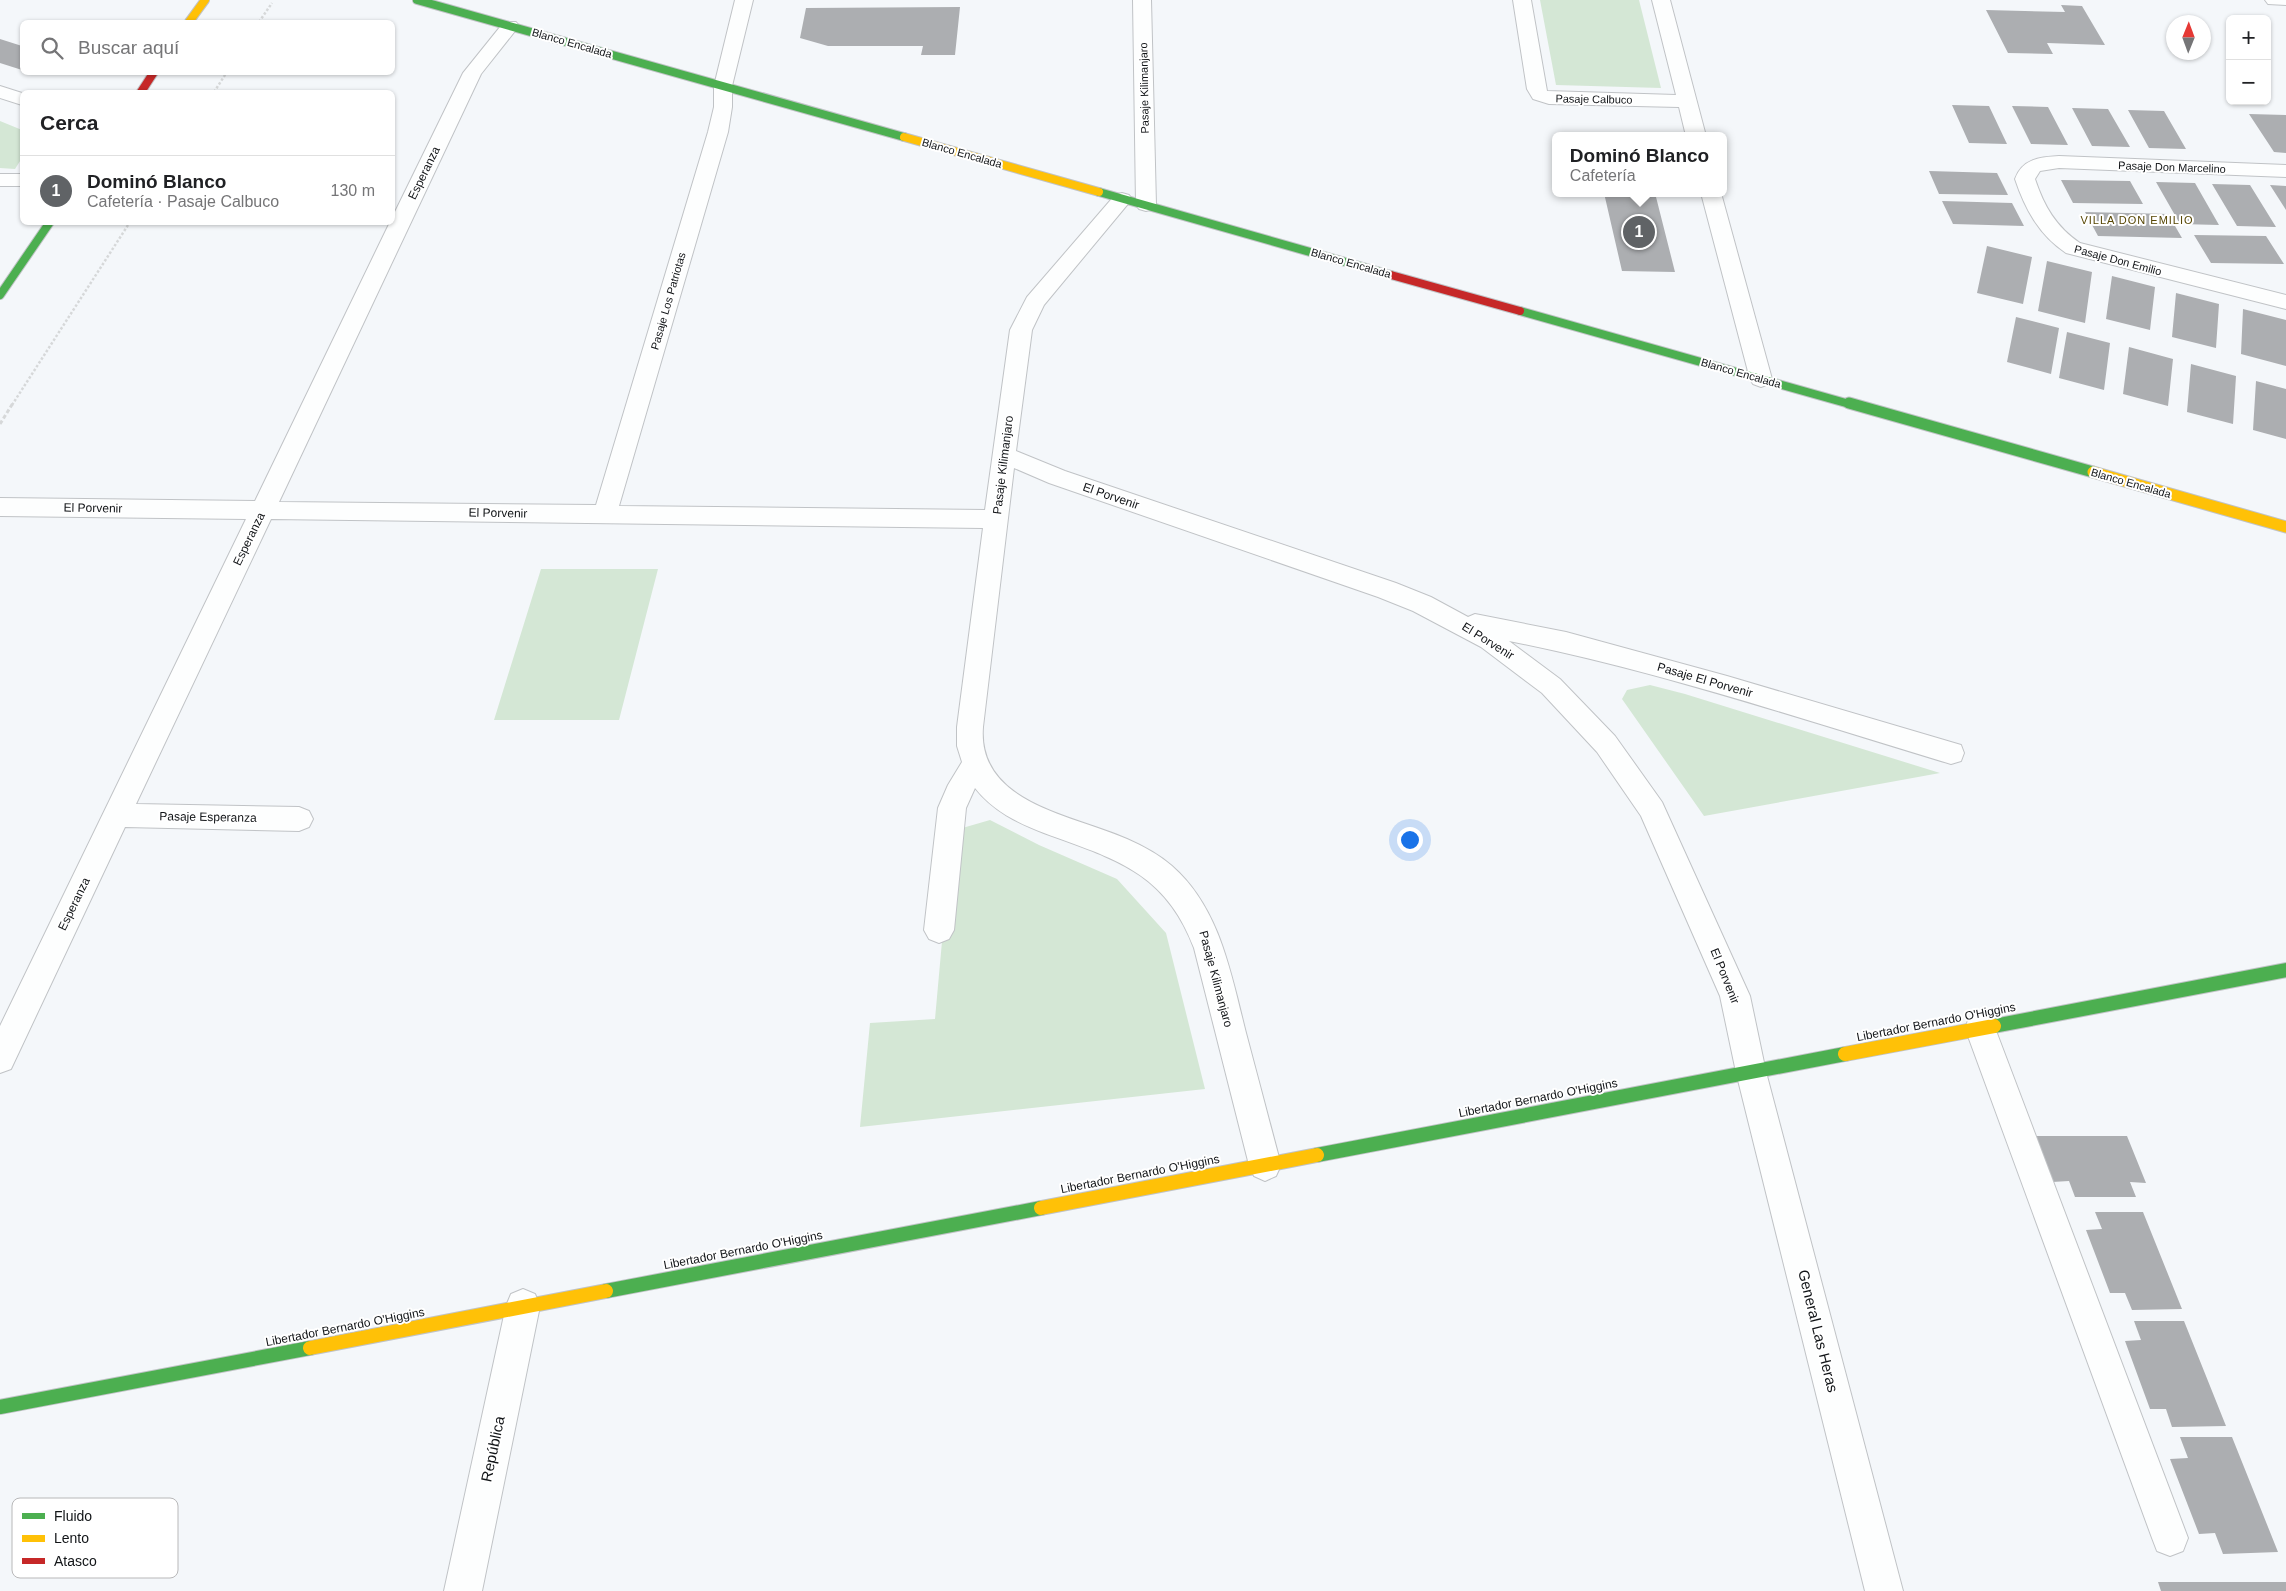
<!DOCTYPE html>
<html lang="es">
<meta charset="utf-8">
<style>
body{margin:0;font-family:Helvetica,sans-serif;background:#f2f2f2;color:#202124}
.controls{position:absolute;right:15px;top:15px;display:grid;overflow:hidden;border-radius:8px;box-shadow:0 1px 4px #0004}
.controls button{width:45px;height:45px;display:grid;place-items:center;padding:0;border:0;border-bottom:1px solid #e0e0e0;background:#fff;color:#202124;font:25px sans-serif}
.compass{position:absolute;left:2166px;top:15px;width:45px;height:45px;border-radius:50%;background:#fff;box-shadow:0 1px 4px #0004;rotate:1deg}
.you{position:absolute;left:1409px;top:839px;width:18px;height:18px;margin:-12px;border:4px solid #fff;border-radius:50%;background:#1a73e8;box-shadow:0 0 0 8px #1a73e833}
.badge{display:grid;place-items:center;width:32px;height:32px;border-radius:50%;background:#606366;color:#fff;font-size:16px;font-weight:700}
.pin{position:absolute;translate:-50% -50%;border:2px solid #fff;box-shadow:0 1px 5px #0006}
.popup{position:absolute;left:1552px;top:132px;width:175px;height:65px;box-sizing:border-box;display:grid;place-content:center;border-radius:8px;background:#fff;filter:drop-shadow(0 1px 4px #0005);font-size:16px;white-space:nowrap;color:#757577}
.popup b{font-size:19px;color:#202124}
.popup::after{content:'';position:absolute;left:50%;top:100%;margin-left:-10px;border:10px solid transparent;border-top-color:#fff}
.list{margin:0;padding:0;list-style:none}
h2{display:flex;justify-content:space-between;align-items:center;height:65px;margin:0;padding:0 20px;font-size:21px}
h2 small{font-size:16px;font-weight:400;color:#757577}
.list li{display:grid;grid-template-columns:32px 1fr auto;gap:15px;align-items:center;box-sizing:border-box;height:70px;padding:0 20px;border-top:1px solid #e0e0e0}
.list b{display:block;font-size:19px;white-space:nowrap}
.list p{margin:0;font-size:16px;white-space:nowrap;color:#757577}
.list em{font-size:16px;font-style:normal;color:#757577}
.icon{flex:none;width:28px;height:28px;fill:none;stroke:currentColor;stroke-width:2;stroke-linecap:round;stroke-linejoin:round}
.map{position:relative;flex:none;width:2286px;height:1591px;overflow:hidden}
.search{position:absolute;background:#fff;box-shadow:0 1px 4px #0004;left:20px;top:20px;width:375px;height:55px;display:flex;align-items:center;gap:12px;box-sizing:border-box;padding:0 18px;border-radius:8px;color:#757577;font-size:19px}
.panel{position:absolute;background:#fff;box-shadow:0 1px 4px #0004;left:20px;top:90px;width:375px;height:135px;border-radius:8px}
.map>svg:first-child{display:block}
.green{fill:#d4e7d5}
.building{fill:#acaeb1}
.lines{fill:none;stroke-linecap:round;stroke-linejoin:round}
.street-casing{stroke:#c0c3c6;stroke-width:2}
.fast-far2-casing{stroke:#c0c3c6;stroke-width:10}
.fast-far1-casing{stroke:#c0c3c6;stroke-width:13}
.fast-casing{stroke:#c0c3c6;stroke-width:16}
.slow-far2-casing{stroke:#c0c3c6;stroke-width:10}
.slow-far1-casing{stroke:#c0c3c6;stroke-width:13}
.slow-casing{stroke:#c0c3c6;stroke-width:16}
.jam-casing{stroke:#c0c3c6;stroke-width:10}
.path-far1{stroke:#d6d8d9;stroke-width:2.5;stroke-dasharray:2.5 2;stroke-linecap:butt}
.path{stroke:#d6d8d9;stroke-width:3;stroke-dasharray:4 2.5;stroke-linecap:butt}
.street{fill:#fdfefe;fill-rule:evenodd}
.fast-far2{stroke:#4caf50;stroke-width:8}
.fast-far1{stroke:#4caf50;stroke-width:11}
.fast{stroke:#4caf50;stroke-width:14}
.slow-far2{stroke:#ffc107;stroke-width:8}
.slow-far1{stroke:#ffc107;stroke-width:11}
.slow{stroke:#ffc107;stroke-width:14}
.jam{stroke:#c62828;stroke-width:8}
.labels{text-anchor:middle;stroke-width:4;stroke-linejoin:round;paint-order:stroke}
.far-street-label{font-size:11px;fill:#111417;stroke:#fff}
.far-neighbourhood-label{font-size:11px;letter-spacing:1px;fill:#564603;stroke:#fff}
.street-label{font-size:12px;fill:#111417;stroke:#fff}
.near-street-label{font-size:15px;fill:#111417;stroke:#fff}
.key{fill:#fff;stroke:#b8b8b9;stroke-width:1}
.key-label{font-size:14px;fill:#111417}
</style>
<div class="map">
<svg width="2286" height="1591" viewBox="0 0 2286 1591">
<rect width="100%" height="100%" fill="#f4f7fa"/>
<path class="green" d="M1540,0H1639L1661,88L1556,85Z
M0,121L22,130V158L15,169L0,168Z
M541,569H658L619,720H494Z
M1650,685L1685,694L1940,773L1704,816L1622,699L1627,690Z
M990,820L1039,845L1117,879L1166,933L1205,1089L860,1127L870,1023L935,1019L952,831Z"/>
<path class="building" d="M2061,5L2082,6L2105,45L2047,43L2053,54L2008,53L1986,10L2065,12Z
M960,7L955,55H921L923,46H828L800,38L806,8Z
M0,39L22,46V70L0,63Z
M1952,105L1989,106L2007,144L1969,143Z
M2012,106L2048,107L2068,145L2031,144Z
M2072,108L2108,109L2130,147L2092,146Z
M2128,110L2164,111L2186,149L2149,148Z
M2249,114L2286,115V153L2274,152Z
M1929,171L1997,173L2008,195L1939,194Z
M2061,180L2130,181L2143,204L2073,203Z
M2156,182L2195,183L2219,225L2180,224Z
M2212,184L2250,185L2276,227L2237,226Z
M2270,185L2286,186V210Z
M1604,193H1655L1675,272L1622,271Z
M1942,201L2012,203L2024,226L1953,224Z
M2085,212L2168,214L2182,238L2098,236Z
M2194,235L2266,236L2284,264L2211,263Z
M1987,246L2032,257L2023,304L1977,293Z
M2047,261L2092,272L2085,323L2038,311Z
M2112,276L2155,287L2150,330L2106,319Z
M2176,293L2219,304L2216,348L2172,337Z
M2243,309L2286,320V366L2241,354Z
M2016,317L2059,328L2051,374L2007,362Z
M2067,332L2110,343L2104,390L2059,378Z
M2129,347L2173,359L2168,406L2123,394Z
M2191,364L2236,376L2233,424L2187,412Z
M2256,381L2286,389V439L2253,430Z
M2036,1136H2127L2146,1183L2130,1182L2136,1197H2075L2069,1181L2052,1182Z
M2095,1212H2143L2182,1309L2132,1310L2125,1293H2110L2086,1230L2102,1229Z
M2134,1321H2184L2226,1426L2172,1427L2166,1409H2150L2125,1341L2141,1340Z
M2180,1437H2232L2278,1552L2223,1554L2215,1533L2199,1534L2170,1459L2188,1458Z
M2158,1582H2286V1591H2161Z"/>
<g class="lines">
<g class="street-casing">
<path id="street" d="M735,0H753L732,86V107L728,132L619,506L985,510L1010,330L1027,297L1115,195L1122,193L1129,195L1132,199L1044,305L1032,330L1016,451L1065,471L1396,583L1431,597L1468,617L1475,614L1566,632L1727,676L1961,745L1964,753L1961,761L1951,764C1805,720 1659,671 1509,641L1560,679L1615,736L1662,802L1750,996L1766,1072L1903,1591H1865L1736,1072L1720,996L1641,816L1597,752L1542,693L1481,647L1413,611L1378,597L1049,483L1014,468L983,727C977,804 1074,815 1127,839C1143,846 1158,854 1172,866C1220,908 1231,974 1246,1033C1258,1077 1269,1121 1281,1165L1276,1176L1265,1181L1254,1176L1249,1165L1194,948C1165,871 1114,859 1044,833C1018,823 993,811 975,788L966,808L954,930L949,939L939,943L929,939L924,930L938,808L948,785L962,762L957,746V727L983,528L271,519L136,804L299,807L309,811L313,819L309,827L299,831L125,827L11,1069L0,1073V1026L246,519L0,516V498L255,501L390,222H392V218L463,73L504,22H516L519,26L481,74L279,502L596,505L708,132L714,107V86Z
M1133,0H1151L1156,205L1153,209L1146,211L1139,209L1136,205Z
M1513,0H1531L1547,91L1676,95L1652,0H1670L1706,136H1686L1679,107L1549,104L1533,99L1527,89Z
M2265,0H2286V5L2268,4Z
M0,86L22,93V105L0,98Z
M2059,156L2286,165V177L2059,168L2040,171L2035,179C2044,206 2056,227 2080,243L2286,295V309L2066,253C2039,235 2025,209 2015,179C2022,159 2040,157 2059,156Z
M0,174H22V186H0Z
M1701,193H1721L1772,379L1769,384L1761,387L1753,384L1750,379Z
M1980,1014L1991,1018L1995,1028L2188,1538L2183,1551L2170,1556L2157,1551L2152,1538L1965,1028L1969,1018Z
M523,1289L535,1294L540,1306L482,1591H444L506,1306L511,1294Z"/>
</g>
<g class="fast-far2-casing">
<path id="fast-far2" d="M417,0L904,137
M1099,192L1391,275
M0,295L50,222
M1520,311L1853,405"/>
</g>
<g class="fast-far1-casing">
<path id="fast-far1" d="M1849,403L2093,472"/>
</g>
<g class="fast-casing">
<path id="fast" d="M1994,1026L2286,970
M1317,1155L1845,1054
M606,1291L1041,1208
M0,1407L310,1348"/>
</g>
<g class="slow-far2-casing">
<path id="slow-far2" d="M189,22L205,0
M904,137L1099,192"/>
</g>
<g class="slow-far1-casing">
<path id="slow-far1" d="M2093,472L2286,527"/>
</g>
<g class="slow-casing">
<path id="slow" d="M1845,1054L1994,1026
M1041,1208L1317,1155
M310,1348L606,1291"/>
</g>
<g class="jam-casing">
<path id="jam" d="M141,92L154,72
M1391,275L1520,311"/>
</g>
<path class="path-far1" d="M259,22L272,3
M214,92L227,72
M12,405L130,222"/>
<path class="path" d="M0,424L13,403"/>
<use href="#street" class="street"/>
<use href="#fast-far2" class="fast-far2"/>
<use href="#fast-far1" class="fast-far1"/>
<use href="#fast" class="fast"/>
<use href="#slow-far2" class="slow-far2"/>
<use href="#slow-far1" class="slow-far1"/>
<use href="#slow" class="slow"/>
<use href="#jam" class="jam"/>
</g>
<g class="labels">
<g class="far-street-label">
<text transform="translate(572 43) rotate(16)" y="4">Blanco Encalada</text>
<text transform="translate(1144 88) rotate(-91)" y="4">Pasaje Kilimanjaro</text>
<text transform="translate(1594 99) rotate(1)" y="4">Pasaje Calbuco</text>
<text transform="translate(962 153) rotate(16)" y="4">Blanco Encalada</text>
<text transform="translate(2172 167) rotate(2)" y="4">Pasaje Don Marcelino</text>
<text transform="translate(2118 260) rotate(15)" y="4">Pasaje Don Emilio</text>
<text transform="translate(1351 263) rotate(16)" y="4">Blanco Encalada</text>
<text transform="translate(668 301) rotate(-74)" y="4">Pasaje Los Patriotas</text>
<text transform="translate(1741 373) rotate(16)" y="4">Blanco Encalada</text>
<text transform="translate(2131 483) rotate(16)" y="4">Blanco Encalada</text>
</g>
<g class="far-neighbourhood-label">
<text x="2137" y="224">VILLA DON EMILIO</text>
</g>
<g class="street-label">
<text transform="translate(424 173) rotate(-64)" y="4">Esperanza</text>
<text transform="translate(1003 465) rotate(-83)" y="4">Pasaje Kilimanjaro</text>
<text transform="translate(1111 496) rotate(19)" y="4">El Porvenir</text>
<text transform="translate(93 508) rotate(1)" y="4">El Porvenir</text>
<text transform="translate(498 513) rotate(1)" y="4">El Porvenir</text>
<text transform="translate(249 539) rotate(-64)" y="4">Esperanza</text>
<text transform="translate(1488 641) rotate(32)" y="4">El Porvenir</text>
<text transform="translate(1705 680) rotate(16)" y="4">Pasaje El Porvenir</text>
<text transform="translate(208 817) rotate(1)" y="4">Pasaje Esperanza</text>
<text transform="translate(74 904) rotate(-64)" y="4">Esperanza</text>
<text transform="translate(1725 976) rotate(68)" y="4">El Porvenir</text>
<text transform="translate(1216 979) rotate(75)" y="4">Pasaje Kilimanjaro</text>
<text transform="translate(1936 1022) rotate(-11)" y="4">Libertador Bernardo O'Higgins</text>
<text transform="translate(1538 1098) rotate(-11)" y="4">Libertador Bernardo O'Higgins</text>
<text transform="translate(1140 1174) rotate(-11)" y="4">Libertador Bernardo O'Higgins</text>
<text transform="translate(743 1250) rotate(-11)" y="4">Libertador Bernardo O'Higgins</text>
<text transform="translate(345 1327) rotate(-11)" y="4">Libertador Bernardo O'Higgins</text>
</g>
<g class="near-street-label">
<text transform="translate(1818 1331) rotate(76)" y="5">General Las Heras</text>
<text transform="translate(493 1449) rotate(-78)" y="5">República</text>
</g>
</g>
<rect x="12" y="1498" width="166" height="80" rx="8" class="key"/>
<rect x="22" y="1513" width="23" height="6" fill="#4caf50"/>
<rect x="22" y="1535" width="23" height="7" fill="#ffc107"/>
<rect x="22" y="1558" width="23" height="6" fill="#c62828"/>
<g class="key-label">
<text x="54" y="1521">Fluido</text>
<text x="54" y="1543">Lento</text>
<text x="54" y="1566">Atasco</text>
</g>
</svg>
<div class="controls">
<button>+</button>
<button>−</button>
</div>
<svg class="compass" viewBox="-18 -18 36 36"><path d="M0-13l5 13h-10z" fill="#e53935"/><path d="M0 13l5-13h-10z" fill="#757577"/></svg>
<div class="you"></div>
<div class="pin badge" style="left:1639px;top:232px">1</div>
<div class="popup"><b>Dominó Blanco</b>Cafetería</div>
<div class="search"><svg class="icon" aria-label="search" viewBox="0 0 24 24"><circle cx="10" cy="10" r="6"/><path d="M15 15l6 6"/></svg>Buscar aquí</div>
<section class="panel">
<h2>Cerca<small></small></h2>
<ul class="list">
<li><span class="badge">1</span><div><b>Dominó Blanco</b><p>Cafetería · Pasaje Calbuco</p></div><em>130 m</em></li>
</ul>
</section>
</div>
